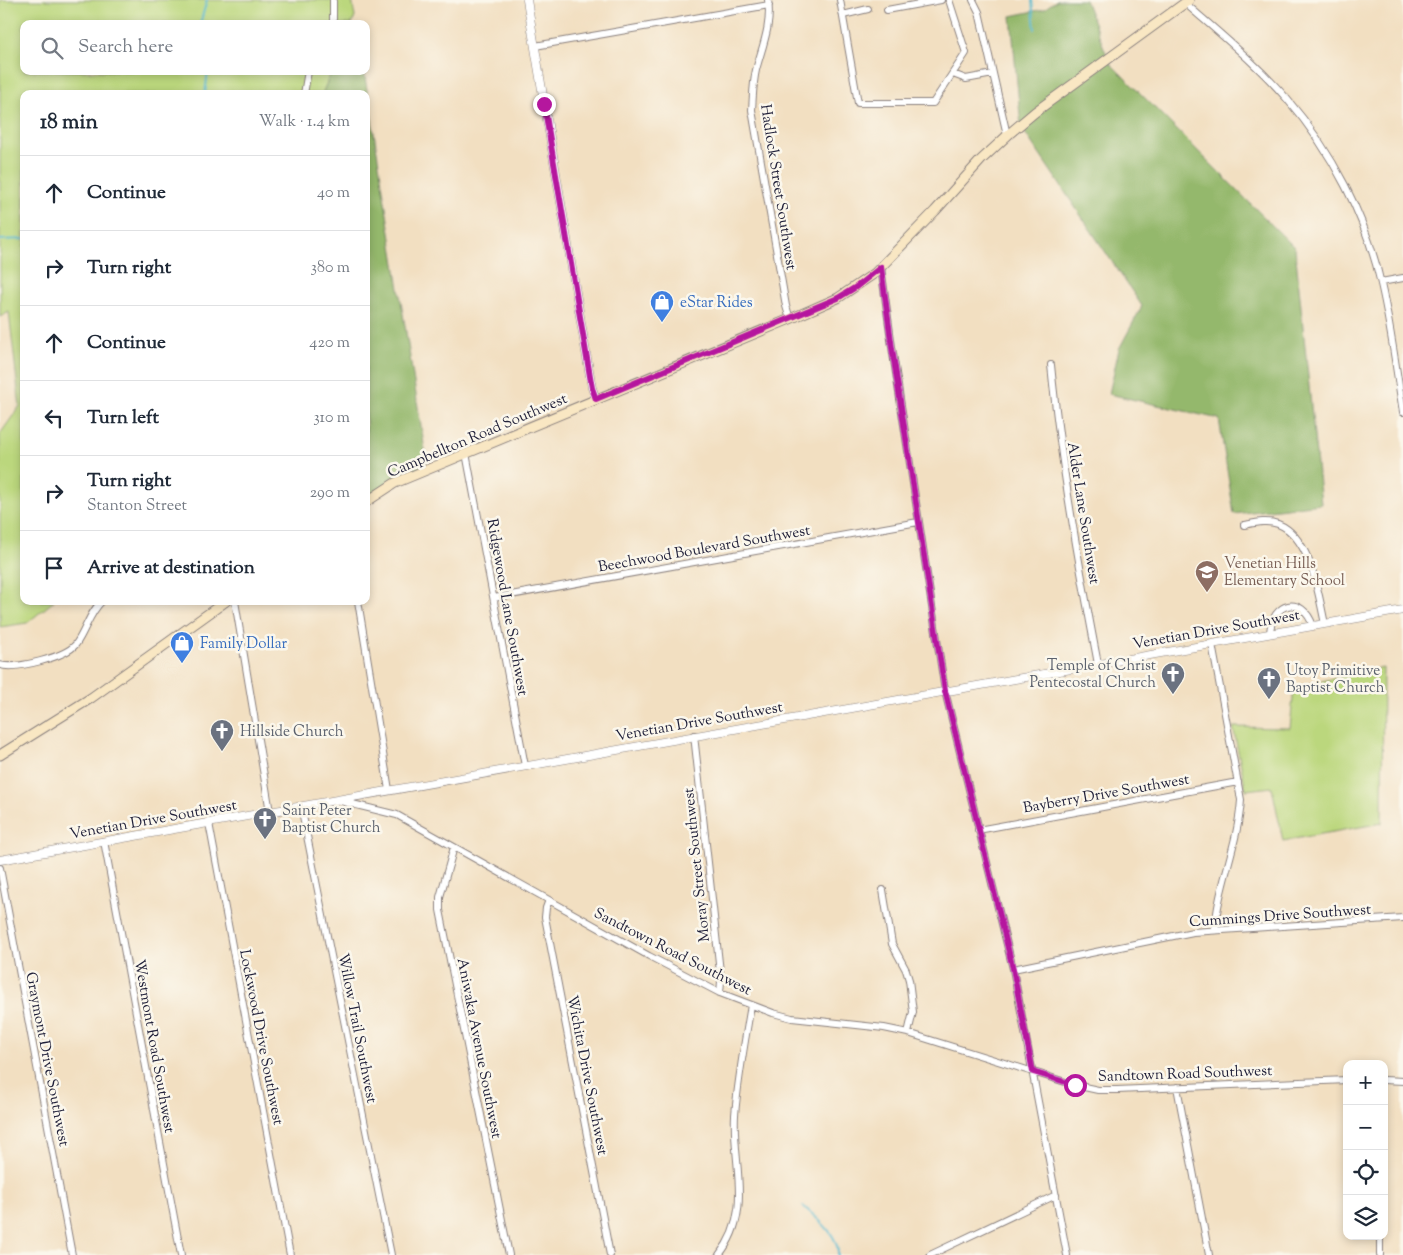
<!DOCTYPE html>
<meta charset="utf-8">
<style>
body{margin:0;font-family:"Sorts Mill Goudy",serif;background:#f6f6f7;color:#1f2937}
.controls{position:absolute;right:15px;bottom:15px;display:grid;overflow:hidden;border-radius:10px;box-shadow:0 2px 8px #0003}
.controls button{width:45px;height:45px;display:grid;place-items:center;padding:0;border:0;border-bottom:1px solid #e0e1e3;background:#fff;color:#1f2937;font:25px sans-serif}
.stop{position:absolute;width:15px;height:15px;margin:-11px;border:4px solid #b5179e;border-radius:50%;background:#fff}
.stop.end{background:#b5179e;border-color:#fff;box-shadow:0 1px 5px #0008}
.list{margin:0;padding:0;list-style:none}
h2{display:flex;justify-content:space-between;align-items:center;height:65px;margin:0;padding:0 20px;font-size:21px}
h2 small{font-size:16px;font-weight:400;color:#747a83}
.list li{display:grid;grid-template-columns:32px 1fr auto;gap:15px;align-items:center;box-sizing:border-box;height:75px;padding:0 20px;border-top:1px solid #e0e1e3}
.list b{display:block;font-size:19px;white-space:nowrap}
.list p{margin:0;font-size:16px;white-space:nowrap;color:#747a83}
.list em{font-size:16px;font-style:normal;color:#747a83}
.icon{flex:none;width:28px;height:28px;fill:none;stroke:currentColor;stroke-width:2;stroke-linecap:round;stroke-linejoin:round}
.map{position:relative;flex:none;width:1403px;height:1255px;overflow:hidden}
.search{position:absolute;background:#fff;box-shadow:0 2px 8px #0003;left:20px;top:20px;width:350px;height:55px;display:flex;align-items:center;gap:12px;box-sizing:border-box;padding:0 18px;border-radius:10px;color:#747a83;font-size:19px}
.panel{position:absolute;background:#fff;box-shadow:0 2px 8px #0003;left:20px;top:90px;width:350px;height:515px;border-radius:10px}
.map>svg:first-child{display:block}
.green{fill:#bbd77d;stroke:#6e7c5c}
.forest{fill:#94b86c;stroke:#5b6d54}
.lines{fill:none;stroke-linecap:round;stroke-linejoin:round}
.stream{stroke:#51b8cf;stroke-width:2}
.minor-casing{stroke:#8a807e;stroke-width:8}
.tertiary-casing{stroke:#8a807e;stroke-width:9}
.secondary-casing{stroke:#8a807e;stroke-width:11}
.minor{stroke:#fff;stroke-width:6}
.tertiary{stroke:#fff;stroke-width:8}
.secondary{stroke:#f9e7c3;stroke-width:9}
.route{stroke:#b5179e;stroke-width:6}
.labels{text-anchor:middle;stroke-width:5;stroke-linejoin:round;paint-order:stroke}
.street-label{font-size:15px;fill:#22223b;stroke:#fbf7ec}
.shop-label{font-size:15px;fill:#366cbe;stroke:#fbf7ec;text-anchor:start}
.education-label{font-size:15px;fill:#785e54;stroke:#fbf7ec;text-anchor:start}
.worship-label{font-size:15px;fill:#5b616d;stroke:#fbf7ec;text-anchor:start}
</style>
<div class="map">
<svg width="1403" height="1255" viewBox="0 0 1403 1255">
<rect width="100%" height="100%" fill="#fbf7ec"/>
<filter id="ink" filterUnits="userSpaceOnUse"><feTurbulence type="fractalNoise" baseFrequency=".02" numOctaves="2"/><feDisplacementMap in="SourceGraphic" scale="10" xChannelSelector="R" yChannelSelector="G"/><feConvolveMatrix kernelMatrix="1 2 1 2 8 2 1 2 1" color-interpolation-filters="sRGB"/></filter>
<filter id="wash" filterUnits="userSpaceOnUse"><feTurbulence type="fractalNoise" baseFrequency=".0096" numOctaves="4" result="noise"/><feDisplacementMap in="SourceGraphic" scale="20" xChannelSelector="R" yChannelSelector="G"/><feGaussianBlur stdDeviation="1.12" result="paint"/><feColorMatrix in="noise" values="0 0 0 0 0 0 0 0 0 0 0 0 0 0 0 0 0 1.4 0 .05"/><feComposite in="paint" operator="in"/></filter>
<g filter="url(#wash)">
<rect width="100%" height="100%" fill="#f2dfc1"/>
<path class="green" d="M0,0H352L355,17L352,24H24V71H332L322,94H24V601H54L27,623L0,627V434L20,406L9,312L0,317Z
M1383,668L1382,823L1283,841L1272,787L1246,790L1233,727L1290,728L1294,687Z"/>
<path class="forest" d="M1057,0H1085L1110,63L1295,248L1321,504L1234,514L1219,419L1109,394L1119,349L1142,306L1021,127L1011,16L1044,9Z
M332,71H364L427,463L366,500V94H322Z"/>
<g class="lines">
<path class="stream" d="M1032,0L1035,29
M200,24L207,0
M205,94L208,71
M0,240L24,239
M803,1206C816,1218 839,1234 838,1255"/>
</g>
</g>
<g filter="url(#ink)">
<g class="lines">
<g class="minor-casing">
<path id="minor" d="M768,0C772,25 762,47 756,70C753,83 753,96 752,110L786,306L790,319
M840,0L858,103H933L966,53L949,0
M973,0L979,12L1007,135
M1185,3C1220,34 1257,64 1287,99C1332,151 1366,217 1381,284C1391,326 1396,369 1403,412
M887,10L941,0
M843,15L868,9
M333,24V0
M535,46L769,5
M953,74L966,79L993,74
M304,94L308,71
M881,267L892,347L945,691L1013,969L1067,1255
M1381,282L1403,278
M1051,365C1061,465 1079,565 1098,664
M466,453L525,766
M1244,525C1255,523 1267,520 1278,524C1311,537 1318,593 1325,624
M494,598L918,522
M235,601L270,812
M358,601L389,790
M1270,633C1272,602 1302,594 1313,626
M1212,644L1241,800C1238,845 1218,886 1215,930
M0,665C15,670 66,657 76,644C86,630 89,613 102,601
M694,735L721,981L720,993
M340,801L397,815L649,956L720,993L773,1013L792,1018L884,1028L908,1033L1075,1085L1098,1090H1117L1347,1080
M301,806L391,1255
M209,823L290,1255
M978,830L1238,782
M104,841L181,1255
M454,847L440,897V910L509,1255
M0,868L72,1255
M883,890L892,944L906,970L909,980L913,1012L908,1033
M549,900L546,908L545,917L610,1255
M1013,969L1193,932L1403,918
M1384,1080L1403,1081
M1177,1087L1209,1255
M1380,1236V1255
M719,1255C754,1211 732,1164 735,1115C738,1078 745,1041 751,1005
M930,1255L1056,1195"/>
</g>
<g class="tertiary-casing">
<path id="tertiary" d="M527,0L592,388L596,399
M0,860L1403,610"/>
</g>
<g class="secondary-casing">
<path id="secondary" d="M366,502L395,483L790,319L838,298L875,273L935,211L981,160L1010,133L1035,112L1189,0
M0,755L91,698L226,601"/>
</g>
<use href="#minor" class="minor"/>
<use href="#tertiary" class="tertiary"/>
<use href="#secondary" class="secondary"/>
</g>
</g>
<g class="lines" filter="url(#ink)">
<path class="route" d="M544,104L592,388L596,399L838,298L856,287L881,267L892,348L945,691L1013,969L1033,1072L1075,1085"/>
</g>
<defs>
<g id="shop-pin" transform="scale(1.25)"><path d="M0 17L-7.5 6A9.5 9.5 0 1 1 7.5 6Z" fill="#3f7fe0" stroke="#fbf7ec"/><path d="M-5-2.5h2.3a2.7 3.5 0 0 1 5.4 0H5L5.5 6h-11ZM-1.5-2.5h3a1.5 2.3 0 0 0-3 0Z" fill="#fff"/></g>
<g id="school-pin" transform="scale(1.25)"><path d="M0 17L-7.5 6A9.5 9.5 0 1 1 7.5 6Z" fill="#8d6e63" stroke="#fbf7ec"/><path d="M0-5L7-2L0 1L-7-2ZM-4 1L0 2.5L4 1V4Q0 6-4 4Z" fill="#fff"/></g>
<g id="church-pin" transform="scale(1.25)"><path d="M0 17L-7.5 6A9.5 9.5 0 1 1 7.5 6Z" fill="#6b7280" stroke="#fbf7ec"/><path d="M-1.2-6h2.4v3.5h3.3v2.4h-3.3V6h-2.4V-.1h-3.3v-2.4h3.3Z" fill="#fff"/></g>
</defs>
<g fill-rule="evenodd">
<use href="#shop-pin" x="662" y="302"/>
<use href="#school-pin" x="1207" y="572"/>
<use href="#shop-pin" x="182" y="643"/>
<use href="#church-pin" x="1173" y="674"/>
<use href="#church-pin" x="1269" y="679"/>
<use href="#church-pin" x="222" y="731"/>
<use href="#church-pin" x="265" y="819"/>
</g>
<g class="labels">
<g class="street-label">
<text transform="translate(779 187) rotate(81)" y="5">Hadlock Street Southwest</text>
<text transform="translate(477 435) rotate(-23)" y="5">Campbellton Road Southwest</text>
<text transform="translate(1084 513) rotate(81)" y="5">Alder Lane Southwest</text>
<text transform="translate(704 548) rotate(-10)" y="5">Beechwood Boulevard Southwest</text>
<text transform="translate(508 607) rotate(80)" y="5">Ridgewood Lane Southwest</text>
<text transform="translate(1216 629) rotate(-10)" y="5">Venetian Drive Southwest</text>
<text transform="translate(699 721) rotate(-10)" y="5">Venetian Drive Southwest</text>
<text transform="translate(1106 793) rotate(-10)" y="5">Bayberry Drive Southwest</text>
<text transform="translate(153 819) rotate(-10)" y="5">Venetian Drive Southwest</text>
<text transform="translate(696 865) rotate(-96)" y="5">Moray Street Southwest</text>
<text transform="translate(1280 915) rotate(-4)" y="5">Cummings Drive Southwest</text>
<text transform="translate(673 951) rotate(27)" y="5">Sandtown Road Southwest</text>
<text transform="translate(358 1028) rotate(79)" y="5">Willow Trail Southwest</text>
<text transform="translate(262 1037) rotate(79)" y="5">Lockwood Drive Southwest</text>
<text transform="translate(155 1046) rotate(80)" y="5">Westmont Road Southwest</text>
<text transform="translate(480 1048) rotate(79)" y="5">Aniwaka Avenue Southwest</text>
<text transform="translate(48 1059) rotate(79)" y="5">Graymont Drive Southwest</text>
<text transform="translate(1185 1073) rotate(-2)" y="5">Sandtown Road Southwest</text>
<text transform="translate(588 1075) rotate(79)" y="5">Wichita Drive Southwest</text>
</g>
<g class="shop-label">
<text x="680" y="307">eStar Rides</text>
<text x="200" y="648">Family Dollar</text>
</g>
<g class="education-label">
<text x="1224" y="568">Venetian Hills<tspan x="1224" dy="17">Elementary School</tspan></text>
</g>
<g class="worship-label">
<text x="1156" y="670" text-anchor="end">Temple of Christ<tspan x="1156" dy="17">Pentecostal Church</tspan></text>
<text x="1286" y="675">Utoy Primitive<tspan x="1286" dy="17">Baptist Church</tspan></text>
<text x="240" y="736">Hillside Church</text>
<text x="282" y="815">Saint Peter<tspan x="282" dy="17">Baptist Church</tspan></text>
</g>
</g>
</svg>
<div class="controls">
<button>+</button>
<button>−</button>
<button><svg class="icon" aria-label="locate" viewBox="0 0 24 24"><circle cx="12" cy="12" r="6"/><path d="M12 2v4M12 18v4M2 12h4M18 12h4"/></svg></button>
<button><svg class="icon" aria-label="layers" viewBox="0 0 24 24"><path d="M12 4l9 5-9 5-9-5zM3 14l9 5 9-5"/></svg></button>
</div>
<div class="stop" style="left:1075px;top:1085px"></div>
<div class="stop end" style="left:544px;top:104px"></div>
<div class="search"><svg class="icon" aria-label="search" viewBox="0 0 24 24"><circle cx="10" cy="10" r="6"/><path d="M15 15l6 6"/></svg>Search here</div>
<section class="panel">
<h2>18 min<small>Walk · 1.4 km</small></h2>
<ul class="list">
<li><svg class="icon" aria-label="ahead" viewBox="0 0 24 24"><path d="M12 20V5M6 11l6-6 6 6"/></svg><div><b>Continue</b></div><em>40 m</em></li>
<li><svg class="icon" aria-label="right" viewBox="0 0 24 24"><path d="M7 20v-9h11M14 6l5 5-5 5"/></svg><div><b>Turn right</b></div><em>380 m</em></li>
<li><svg class="icon" aria-label="ahead" viewBox="0 0 24 24"><path d="M12 20V5M6 11l6-6 6 6"/></svg><div><b>Continue</b></div><em>420 m</em></li>
<li><svg class="icon" aria-label="left" viewBox="0 0 24 24"><path d="M17 20v-9H6M10 6l-5 5 5 5"/></svg><div><b>Turn left</b></div><em>310 m</em></li>
<li><svg class="icon" aria-label="right" viewBox="0 0 24 24"><path d="M7 20v-9h11M14 6l5 5-5 5"/></svg><div><b>Turn right</b><p>Stanton Street</p></div><em>290 m</em></li>
<li><svg class="icon" aria-label="arrive" viewBox="0 0 24 24"><path d="M6 21V4h12l-3 4 3 4H6"/></svg><div><b>Arrive at destination</b></div></li>
</ul>
</section>
</div>
